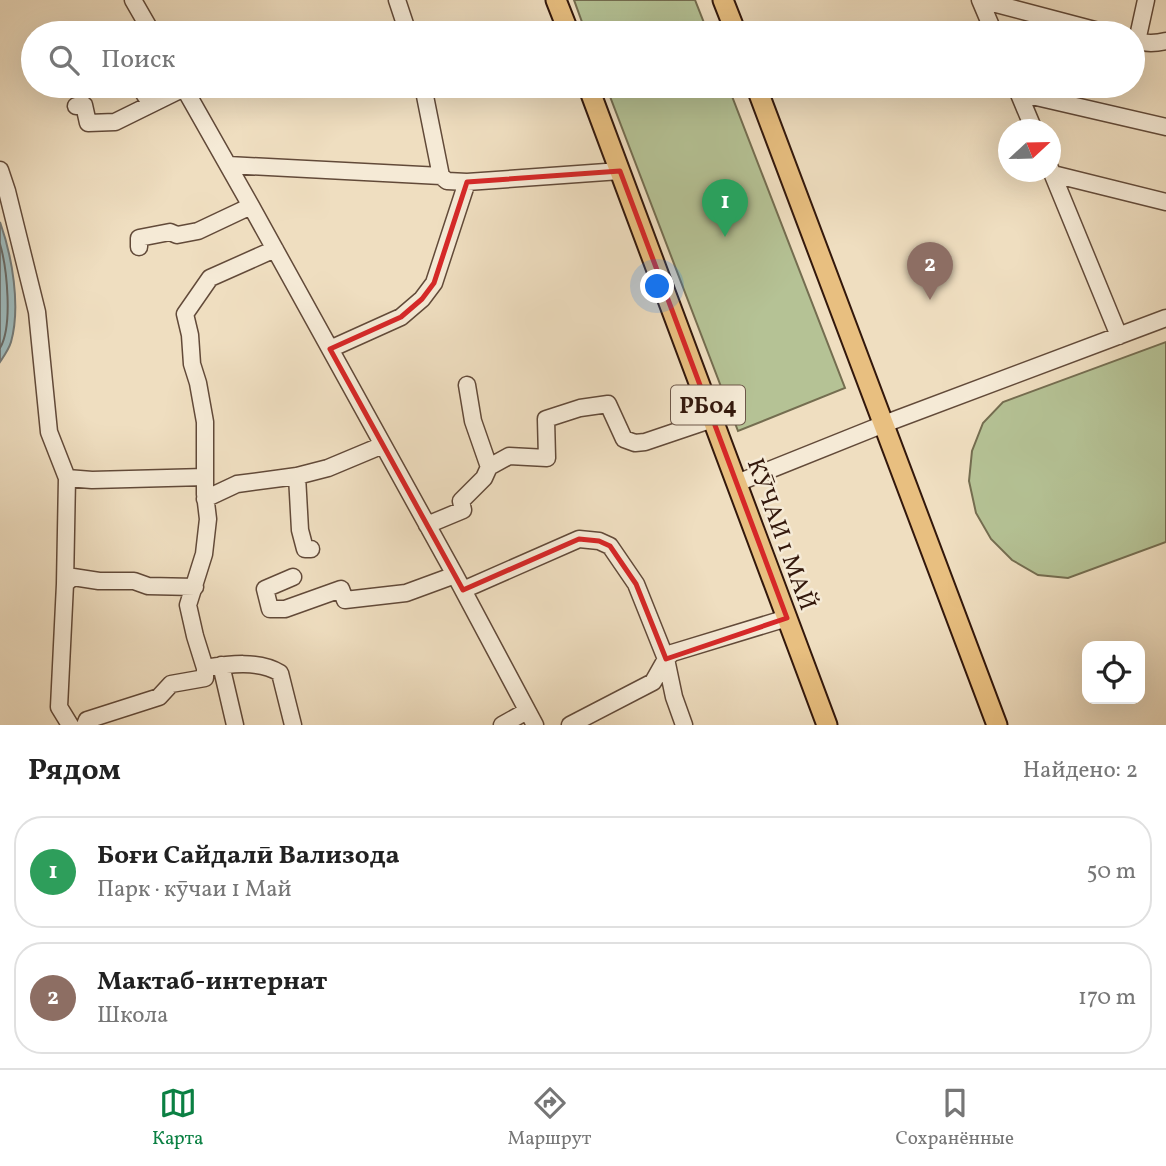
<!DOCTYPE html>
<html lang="ru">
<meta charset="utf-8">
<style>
body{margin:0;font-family:Vollkorn,serif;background:#f2f2f2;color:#222}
.controls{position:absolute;right:21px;bottom:21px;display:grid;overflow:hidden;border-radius:14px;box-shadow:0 7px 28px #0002}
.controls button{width:63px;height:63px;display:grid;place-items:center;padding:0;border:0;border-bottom:2px solid #e0e0e0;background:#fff;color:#222;font:35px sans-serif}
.compass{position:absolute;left:998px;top:119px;width:63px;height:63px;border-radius:50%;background:#fff;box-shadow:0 7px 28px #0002;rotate:68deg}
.you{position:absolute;left:658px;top:287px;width:24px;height:24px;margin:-18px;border:5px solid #fff;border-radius:50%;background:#1a73e8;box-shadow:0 0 0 10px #1a73e833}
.badge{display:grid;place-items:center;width:46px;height:46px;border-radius:50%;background:#0b8043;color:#fff;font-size:23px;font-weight:700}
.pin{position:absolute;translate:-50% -58px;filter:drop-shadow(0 2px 4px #0008)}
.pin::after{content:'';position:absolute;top:37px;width:24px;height:21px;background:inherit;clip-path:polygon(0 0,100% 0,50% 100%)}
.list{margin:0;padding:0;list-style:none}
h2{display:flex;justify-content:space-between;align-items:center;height:91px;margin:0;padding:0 28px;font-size:30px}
h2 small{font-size:23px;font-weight:400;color:#767676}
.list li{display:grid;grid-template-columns:46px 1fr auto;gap:21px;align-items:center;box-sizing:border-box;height:112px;margin:0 14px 14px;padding:0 14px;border:2px solid #e0e0e0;border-radius:28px}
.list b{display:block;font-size:26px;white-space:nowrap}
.list p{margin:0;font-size:23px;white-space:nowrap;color:#767676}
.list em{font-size:23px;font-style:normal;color:#767676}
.icon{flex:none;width:38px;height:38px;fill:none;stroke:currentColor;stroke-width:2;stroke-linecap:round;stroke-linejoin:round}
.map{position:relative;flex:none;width:1166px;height:725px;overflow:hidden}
.search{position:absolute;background:#fff;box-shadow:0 7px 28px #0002;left:21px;right:21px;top:21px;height:77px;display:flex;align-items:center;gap:18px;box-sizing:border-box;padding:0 24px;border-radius:38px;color:#767676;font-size:26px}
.sheet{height:343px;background:#fff}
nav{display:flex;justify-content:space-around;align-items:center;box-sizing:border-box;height:98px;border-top:2px solid #e0e0e0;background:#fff;font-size:19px;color:#767676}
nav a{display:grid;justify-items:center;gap:4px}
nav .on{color:#0b8043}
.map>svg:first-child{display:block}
.green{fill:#b5c295;stroke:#746d50;stroke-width:2}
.water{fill:#9dbabc;stroke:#737976;stroke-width:2}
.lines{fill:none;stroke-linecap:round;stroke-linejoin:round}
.shore{stroke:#686964;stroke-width:2}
.minor-casing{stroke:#624a39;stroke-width:19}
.major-casing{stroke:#33180c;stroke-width:23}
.minor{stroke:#f5ead6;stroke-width:16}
.major{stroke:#e8bf80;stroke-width:19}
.marked{fill:none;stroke:#d62828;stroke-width:5;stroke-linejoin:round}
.labels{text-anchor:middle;stroke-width:5;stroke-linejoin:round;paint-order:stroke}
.shield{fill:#f5ead6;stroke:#6d5749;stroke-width:2}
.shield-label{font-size:23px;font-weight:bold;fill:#33180c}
.street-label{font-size:24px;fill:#33180c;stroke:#f5ead6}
</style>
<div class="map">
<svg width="1166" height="725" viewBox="0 0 1166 725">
<rect width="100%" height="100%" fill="#efdec0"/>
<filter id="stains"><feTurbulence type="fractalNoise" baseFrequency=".00286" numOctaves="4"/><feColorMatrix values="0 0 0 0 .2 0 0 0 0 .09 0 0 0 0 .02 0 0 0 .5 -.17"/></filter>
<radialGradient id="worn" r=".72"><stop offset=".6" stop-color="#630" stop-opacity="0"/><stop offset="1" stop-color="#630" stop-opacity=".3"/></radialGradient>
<path class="green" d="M574,0H695L708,33H586Z
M606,86H728L845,388L738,431Z
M1166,342V542L1068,578L1038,575L1012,560L991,539L976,513L969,481L972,451L983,423L1003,402Z"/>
<path class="water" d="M0,222C12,256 21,306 11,342C9,349 4,356 0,362Z"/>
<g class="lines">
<path class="shore" d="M0,244C7,268 13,326 0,348"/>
<g class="minor-casing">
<path id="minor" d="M133,0L152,33
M397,0L408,33
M980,0L994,33
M981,0L1106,33
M1133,40C1145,44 1154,44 1166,41
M1137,41L1146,0
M139,86L151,104
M183,86L251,206L455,575L535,725
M423,86L441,176
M1016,87L1034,130
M1019,93L1166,127
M76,106L84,105L88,123L115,122L184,88
M228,165L441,176L447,181L467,182L620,171
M1050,168L1119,336
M0,170L7,191L37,312L49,432L67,478L65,584L59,707L70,725
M1053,174L1166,202
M139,247V238L170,232L177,235L198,231L251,206
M330,349L401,317L422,299L434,283L467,182
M467,385L473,421L489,467
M297,476L300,530L305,549H311
M67,478L92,480L205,477
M737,483L884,424L1166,318
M205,499L237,484L297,476L328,468L383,445
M427,525L463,510L461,501L484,478L489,467L509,456L547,458L546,419L580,408L608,404L624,439L635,443L645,442L713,419
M293,577L265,589L270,609H285L341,589L345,600L406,593L455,575
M65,584L73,577L99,581H134L148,586L195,587
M463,590L579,539L599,541L610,546L636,584L666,659L674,697L684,725
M221,665L235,725
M205,668L195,636L188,605L204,554L208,519L205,494V422L198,383L192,364L190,335L185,314L210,278L275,249
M85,725L87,720L159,697L171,684L205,678V668C229,664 259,660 280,673L293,725
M502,725L527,711
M570,725L653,682L666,659L672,653L787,618"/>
</g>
<g class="major-casing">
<path id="major" d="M556,0L569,33
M723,0L736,33
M588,86L827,725
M756,86L997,725"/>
</g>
<use href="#minor" class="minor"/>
<use href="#major" class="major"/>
</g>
<path class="marked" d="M620,171L787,618L666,659L636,584L610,546L599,541L579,539L463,590L330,349L401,317L422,299L434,283L467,182Z"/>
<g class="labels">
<rect class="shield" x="671" y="385.5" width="74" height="39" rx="5"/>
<g class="shield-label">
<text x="708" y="413">РБ04</text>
</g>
<g class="street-label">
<text transform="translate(782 534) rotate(70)" y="8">КӮЧАИ 1 МАЙ</text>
</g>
</g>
<rect width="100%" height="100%" filter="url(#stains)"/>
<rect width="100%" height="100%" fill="url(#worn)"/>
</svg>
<div class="controls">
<button><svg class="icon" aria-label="locate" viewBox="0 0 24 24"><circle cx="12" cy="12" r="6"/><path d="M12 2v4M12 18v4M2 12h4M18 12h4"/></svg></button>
</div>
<svg class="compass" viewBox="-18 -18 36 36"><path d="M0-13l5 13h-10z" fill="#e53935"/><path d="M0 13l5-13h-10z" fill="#767676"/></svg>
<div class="you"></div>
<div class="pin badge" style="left:725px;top:237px;background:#2e9e5b">1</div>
<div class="pin badge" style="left:930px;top:300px;background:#8d6e63">2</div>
<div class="search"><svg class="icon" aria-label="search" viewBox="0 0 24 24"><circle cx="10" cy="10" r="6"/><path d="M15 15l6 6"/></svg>Поиск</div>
</div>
<section class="sheet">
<h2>Рядом<small>Найдено: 2</small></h2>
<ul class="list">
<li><span class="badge" style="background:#2e9e5b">1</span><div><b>Боғи Сайдалӣ Вализода</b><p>Парк · кӯчаи 1 Май</p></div><em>50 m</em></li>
<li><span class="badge" style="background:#8d6e63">2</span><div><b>Мактаб-интернат</b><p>Школа</p></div><em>170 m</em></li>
</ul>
</section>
<nav>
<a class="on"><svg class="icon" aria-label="map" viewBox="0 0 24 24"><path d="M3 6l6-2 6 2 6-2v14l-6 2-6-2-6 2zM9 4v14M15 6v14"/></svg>Карта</a>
<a><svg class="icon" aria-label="directions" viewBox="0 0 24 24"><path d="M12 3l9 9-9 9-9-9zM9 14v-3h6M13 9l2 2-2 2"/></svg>Маршрут</a>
<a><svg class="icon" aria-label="saved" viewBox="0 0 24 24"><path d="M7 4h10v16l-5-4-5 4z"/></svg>Сохранённые</a>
</nav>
